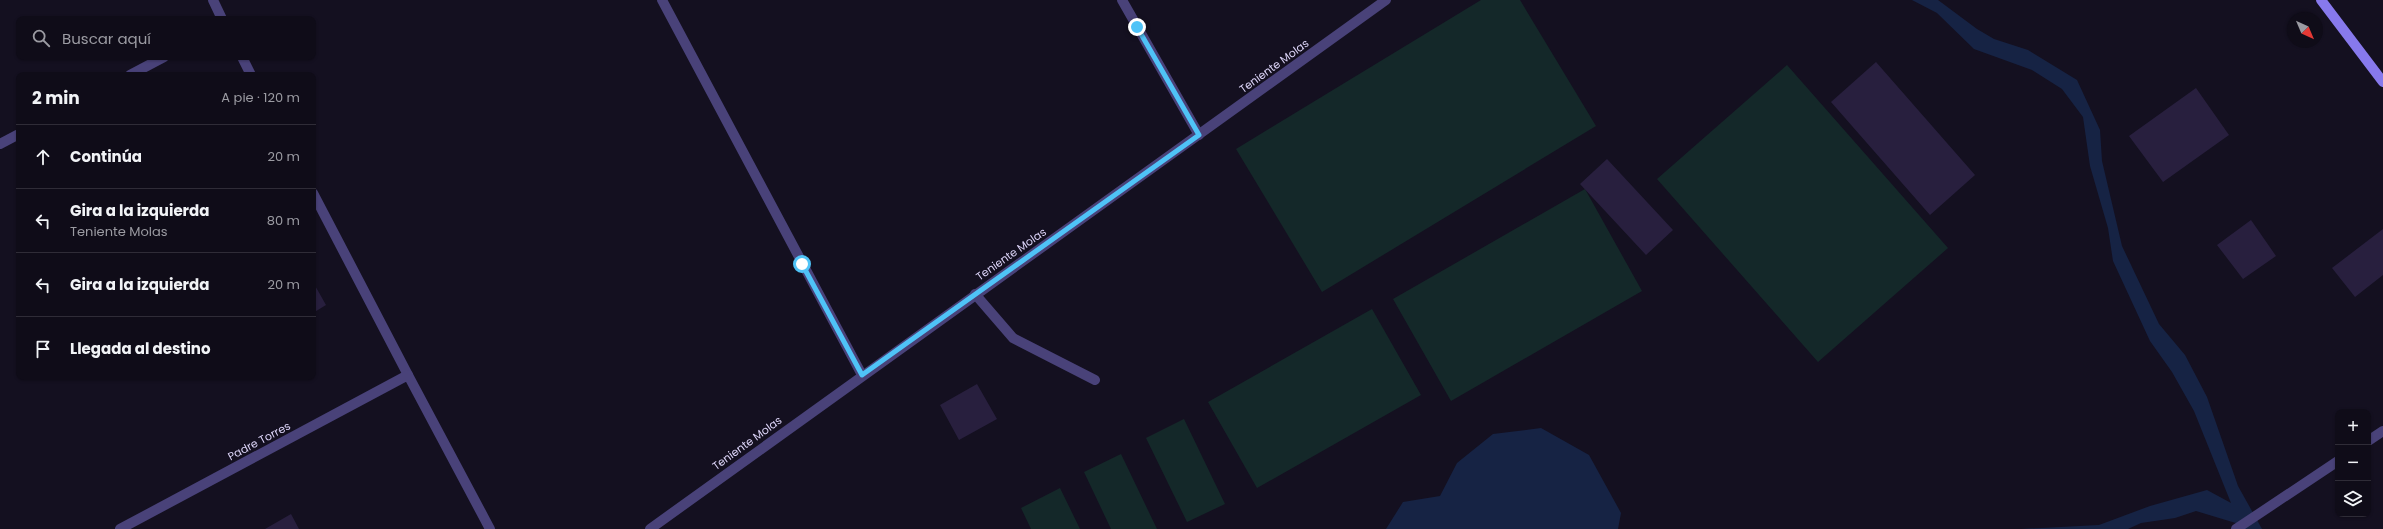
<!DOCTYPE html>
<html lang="es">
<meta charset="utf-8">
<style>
body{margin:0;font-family:Poppins,sans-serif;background:#181521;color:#f1f3f6}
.controls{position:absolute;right:12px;bottom:12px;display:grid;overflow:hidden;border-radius:8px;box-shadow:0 1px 3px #0004}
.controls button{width:36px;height:36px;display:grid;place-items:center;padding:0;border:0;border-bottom:1px solid #2f2c37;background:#0f0c18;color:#f1f3f6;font:20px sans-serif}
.compass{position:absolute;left:2287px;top:12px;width:36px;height:36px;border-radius:50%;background:#0f0c18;box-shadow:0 1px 3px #0004;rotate:136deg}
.stop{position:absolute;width:12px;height:12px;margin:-9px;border:3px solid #4fc3f7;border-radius:50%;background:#fff}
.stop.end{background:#4fc3f7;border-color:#fff;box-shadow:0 1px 4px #0008}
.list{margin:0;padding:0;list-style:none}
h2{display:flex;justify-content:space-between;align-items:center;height:52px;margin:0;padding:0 16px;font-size:17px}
h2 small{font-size:13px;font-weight:400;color:#9b9ba2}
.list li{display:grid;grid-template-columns:26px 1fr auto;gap:12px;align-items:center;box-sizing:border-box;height:64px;padding:0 16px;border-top:1px solid #2f2c37}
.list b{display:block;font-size:15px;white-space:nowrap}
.list p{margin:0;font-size:13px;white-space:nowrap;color:#9b9ba2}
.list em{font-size:13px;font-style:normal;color:#9b9ba2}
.icon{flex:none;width:22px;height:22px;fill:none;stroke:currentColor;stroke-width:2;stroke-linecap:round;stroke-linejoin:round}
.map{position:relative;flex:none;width:2383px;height:529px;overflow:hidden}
.search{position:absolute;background:#0f0c18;box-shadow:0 1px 3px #0004;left:16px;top:16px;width:300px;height:44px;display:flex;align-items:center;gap:10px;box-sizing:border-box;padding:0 14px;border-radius:8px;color:#9b9ba2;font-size:15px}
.panel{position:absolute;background:#0f0c18;box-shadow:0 1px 3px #0004;left:16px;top:72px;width:300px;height:308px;border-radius:8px}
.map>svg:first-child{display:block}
.green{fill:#142829}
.water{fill:#162344}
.building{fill:#281f3e}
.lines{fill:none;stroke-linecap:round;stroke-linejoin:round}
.service{stroke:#494279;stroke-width:10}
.minor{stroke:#494279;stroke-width:10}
.tertiary{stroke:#494279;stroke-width:10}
.secondary{stroke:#8779ec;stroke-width:10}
.route{stroke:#4fc3f7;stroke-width:5}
.labels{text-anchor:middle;stroke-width:3;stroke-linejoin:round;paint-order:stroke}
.street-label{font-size:11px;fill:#ddd5f9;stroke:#141020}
</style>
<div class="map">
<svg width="2383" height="529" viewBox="0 0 2383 529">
<rect width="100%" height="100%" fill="#141020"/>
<path class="green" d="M1481,0H1520L1596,126L1322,292L1236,149Z
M1787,65L1948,248L1818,362L1657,179Z
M1585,189L1642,291L1451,401L1393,299Z
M1372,309L1421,395L1257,488L1208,402Z
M1184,419L1225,504L1187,522L1146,438Z
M1121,454L1157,529H1111L1084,472Z
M1060,488L1080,529H1031L1021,508Z"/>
<path class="water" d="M1912,0H1938L1977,29L1994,39L2028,50L2077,80L2100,130L2102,161L2122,246L2159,324L2185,355L2207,397L2238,486L2262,529H2242L2239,524L2196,511L2175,518L2141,523L2128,529H2021L2099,525L2150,506L2207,490L2231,503L2194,411L2172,372L2150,341L2113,261L2108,228L2090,166L2083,117L2062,89L2032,70L1974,49L1937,13Z
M1541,428L1589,455L1621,513L1618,529H1386L1403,502L1440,496L1457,463L1493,434Z"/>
<path class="building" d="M1876,62L1975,175L1930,215L1831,102Z
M2196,88L2229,135L2163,182L2129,136Z
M1607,159L1673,230L1646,255L1580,184Z
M2251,220L2276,256L2243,279L2217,245Z
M2383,229V275L2355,297L2332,268Z
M313,282L326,305L313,313Z
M977,384L997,419L959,440L940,405Z
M291,514L299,529H265Z"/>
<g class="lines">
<path class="service" d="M975,294L1013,338L1095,380
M2368,441L2383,431
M2236,529L2338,461"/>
<path class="minor" d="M213,0L222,19
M662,0L862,375
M1122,0L1199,135
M242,57L251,75
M130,75L164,57
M0,144L19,134
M313,193L408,375"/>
<path class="tertiary" d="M120,529L408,375L490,529
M650,529L1386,0"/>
<path class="secondary" d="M2321,0L2383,82"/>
</g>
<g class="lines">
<path class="route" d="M802,264L862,375L1199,135L1137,27"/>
</g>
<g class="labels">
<g class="street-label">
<text transform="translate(1274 66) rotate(-36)" y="4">Teniente Molas</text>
<text transform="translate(1011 254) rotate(-35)" y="4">Teniente Molas</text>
<text transform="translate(259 441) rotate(-28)" y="4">Padre Torres</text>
<text transform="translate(747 443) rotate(-36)" y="4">Teniente Molas</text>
</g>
</g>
</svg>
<div class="controls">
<button>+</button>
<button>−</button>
<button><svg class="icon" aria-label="layers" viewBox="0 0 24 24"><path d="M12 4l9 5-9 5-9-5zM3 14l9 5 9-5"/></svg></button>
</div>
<svg class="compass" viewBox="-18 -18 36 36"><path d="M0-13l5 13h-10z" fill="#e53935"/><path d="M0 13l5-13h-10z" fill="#9b9ba2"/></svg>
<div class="stop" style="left:802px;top:264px"></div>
<div class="stop end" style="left:1137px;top:27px"></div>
<div class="search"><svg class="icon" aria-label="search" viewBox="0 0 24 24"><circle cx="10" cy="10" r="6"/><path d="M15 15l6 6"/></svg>Buscar aquí</div>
<section class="panel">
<h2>2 min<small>A pie · 120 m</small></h2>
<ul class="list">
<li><svg class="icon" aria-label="ahead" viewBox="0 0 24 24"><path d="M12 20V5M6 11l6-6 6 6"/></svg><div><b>Continúa</b></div><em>20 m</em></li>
<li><svg class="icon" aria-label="left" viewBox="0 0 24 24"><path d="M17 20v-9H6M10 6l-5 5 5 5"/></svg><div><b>Gira a la izquierda</b><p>Teniente Molas</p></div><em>80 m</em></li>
<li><svg class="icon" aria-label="left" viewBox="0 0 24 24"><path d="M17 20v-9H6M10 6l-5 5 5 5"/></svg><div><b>Gira a la izquierda</b></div><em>20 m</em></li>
<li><svg class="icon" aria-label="arrive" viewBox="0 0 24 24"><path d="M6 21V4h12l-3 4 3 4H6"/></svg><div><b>Llegada al destino</b></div></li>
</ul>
</section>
</div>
